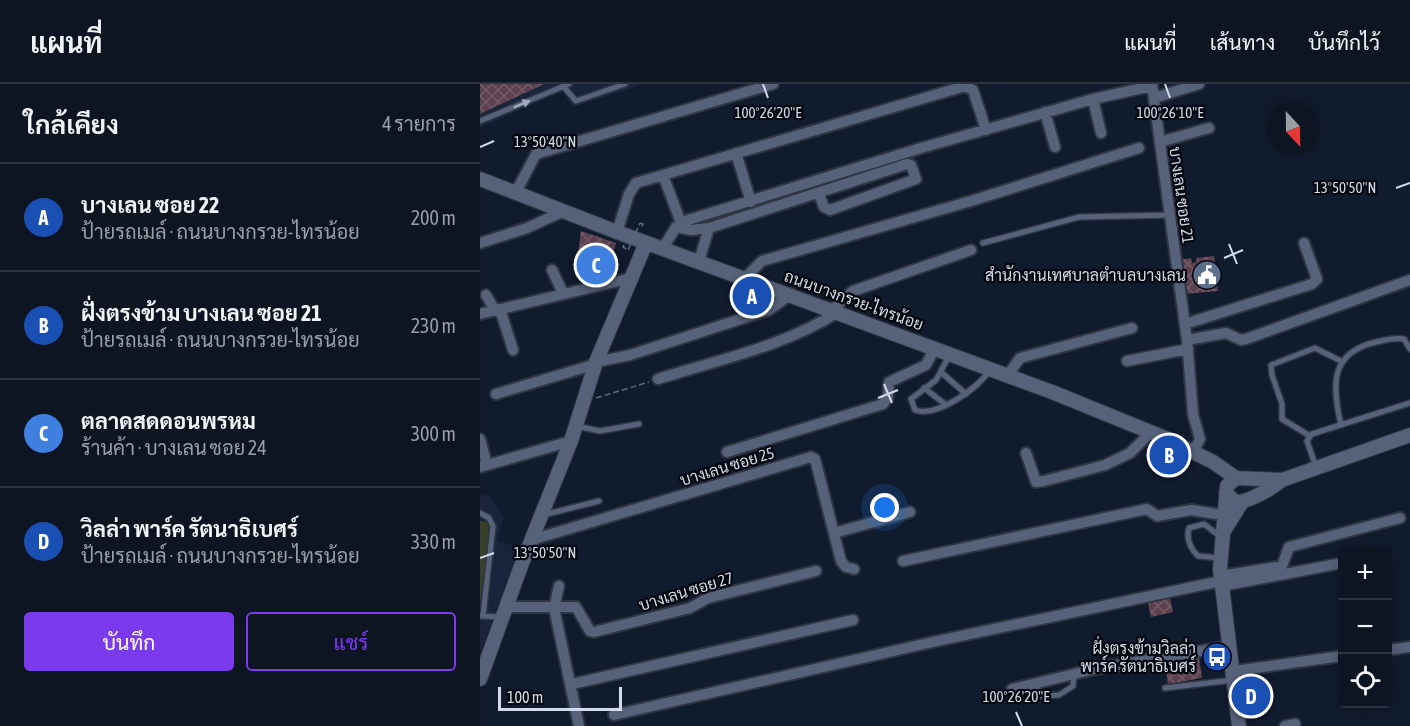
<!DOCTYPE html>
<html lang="th">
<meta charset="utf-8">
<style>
body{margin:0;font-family:"Asap Condensed",Sarabun,sans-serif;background:#161d2a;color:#f1f3f6}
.controls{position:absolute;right:18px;bottom:18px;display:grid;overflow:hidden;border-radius:6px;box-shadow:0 3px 15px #0003}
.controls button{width:54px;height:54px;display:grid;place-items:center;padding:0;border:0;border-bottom:2px solid #2d3340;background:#0d1422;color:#f1f3f6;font:30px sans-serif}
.compass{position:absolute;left:786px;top:18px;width:54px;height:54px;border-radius:50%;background:#0d1422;box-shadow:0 3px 15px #0003;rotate:158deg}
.scale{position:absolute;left:18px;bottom:15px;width:124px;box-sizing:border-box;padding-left:6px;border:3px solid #d4dbe8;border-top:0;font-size:16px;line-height:21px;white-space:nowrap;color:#d4dbe8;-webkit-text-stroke:4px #03060e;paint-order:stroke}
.you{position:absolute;left:405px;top:424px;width:21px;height:21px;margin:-15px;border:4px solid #fff;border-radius:50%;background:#1a73e8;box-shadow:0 0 0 9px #1a73e833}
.badge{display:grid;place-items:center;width:39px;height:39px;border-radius:50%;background:#7c3aed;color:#fff;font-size:20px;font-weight:700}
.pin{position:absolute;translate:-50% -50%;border:3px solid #fff;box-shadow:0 2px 6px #0006}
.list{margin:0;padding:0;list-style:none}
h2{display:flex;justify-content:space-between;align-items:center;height:78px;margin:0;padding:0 24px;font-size:26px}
h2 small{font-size:20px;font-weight:400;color:#9a9ea5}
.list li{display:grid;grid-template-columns:39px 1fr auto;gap:18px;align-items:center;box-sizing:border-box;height:108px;padding:0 24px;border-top:2px solid #2d3340}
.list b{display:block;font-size:22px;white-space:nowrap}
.list p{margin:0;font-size:20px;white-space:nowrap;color:#9a9ea5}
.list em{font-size:20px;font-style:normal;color:#9a9ea5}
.actions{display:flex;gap:12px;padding:18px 24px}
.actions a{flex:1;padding:14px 0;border:2px solid #7c3aed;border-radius:6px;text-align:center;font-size:21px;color:#7c3aed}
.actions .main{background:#7c3aed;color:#fff}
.icon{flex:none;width:33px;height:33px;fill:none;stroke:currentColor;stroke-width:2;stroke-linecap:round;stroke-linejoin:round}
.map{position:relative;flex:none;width:930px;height:642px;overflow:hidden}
header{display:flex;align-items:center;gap:36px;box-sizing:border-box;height:84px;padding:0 30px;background:#0d1422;border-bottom:2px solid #2d3340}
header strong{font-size:28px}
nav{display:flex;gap:33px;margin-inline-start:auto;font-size:21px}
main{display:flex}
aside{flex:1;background:#0d1422}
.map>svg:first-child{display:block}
.built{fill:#17243c}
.park{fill:#37402b}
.building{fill:url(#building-cross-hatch)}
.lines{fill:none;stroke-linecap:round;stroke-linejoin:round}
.lane-casing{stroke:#2f3543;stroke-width:8}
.street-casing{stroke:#2f3543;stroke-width:14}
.secondary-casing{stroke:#2f3543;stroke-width:16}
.path{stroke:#626a7b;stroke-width:1.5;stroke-dasharray:6 3;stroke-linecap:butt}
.lane{stroke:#566279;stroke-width:5}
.street{stroke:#566279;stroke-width:10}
.secondary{stroke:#566279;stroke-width:14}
.path-bridge{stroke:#626a7b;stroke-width:1.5;stroke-dasharray:6 3;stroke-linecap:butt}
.oneway{fill:#a2abbc}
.ticks{fill:none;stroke:#d4dbe8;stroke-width:2}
.labels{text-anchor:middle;stroke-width:4.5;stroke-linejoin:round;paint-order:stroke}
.street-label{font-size:16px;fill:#d4dbe8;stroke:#03060e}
.poi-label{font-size:16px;fill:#d4dbe8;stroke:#03060e;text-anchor:end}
.ticks-label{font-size:15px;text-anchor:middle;fill:#d4dbe8;stroke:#03060e;stroke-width:4.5;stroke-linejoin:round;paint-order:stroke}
</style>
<header>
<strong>แผนที่</strong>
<nav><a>แผนที่</a><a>เส้นทาง</a><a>บันทึกไว้</a></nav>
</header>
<main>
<aside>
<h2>ใกล้เคียง<small>4 รายการ</small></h2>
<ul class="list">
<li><span class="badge" style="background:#1a4fb4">A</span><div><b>บางเลน ซอย 22</b><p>ป้ายรถเมล์ · ถนนบางกรวย-ไทรน้อย</p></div><em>200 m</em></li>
<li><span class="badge" style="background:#1a4fb4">B</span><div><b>ฝั่งตรงข้าม บางเลน ซอย 21</b><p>ป้ายรถเมล์ · ถนนบางกรวย-ไทรน้อย</p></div><em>230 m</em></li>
<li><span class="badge" style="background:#3f7fe0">C</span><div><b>ตลาดสดดอนพรหม</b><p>ร้านค้า · บางเลน ซอย 24</p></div><em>300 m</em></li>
<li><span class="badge" style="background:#1a4fb4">D</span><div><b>วิลล่า พาร์ค รัตนาธิเบศร์</b><p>ป้ายรถเมล์ · ถนนบางกรวย-ไทรน้อย</p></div><em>330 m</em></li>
</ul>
<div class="actions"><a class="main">บันทึก</a><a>แชร์</a></div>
</aside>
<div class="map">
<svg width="930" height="642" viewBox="0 0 930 642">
<defs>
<pattern id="building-cross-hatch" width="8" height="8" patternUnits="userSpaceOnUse" patternTransform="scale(1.5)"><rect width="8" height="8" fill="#5d414f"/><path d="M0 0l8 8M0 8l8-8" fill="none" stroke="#735c68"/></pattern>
</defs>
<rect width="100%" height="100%" fill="#111b2e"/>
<path class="built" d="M0,0H162V1L92,23L84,6L0,44Z
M8,410L24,433L17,457L39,463L0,569V412Z"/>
<path class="park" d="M0,437L9,438L6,518H0Z"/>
<path class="building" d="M0,0H64L0,30Z
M101,147L136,159L126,193L108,197L98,170Z
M734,172L738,207L704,210L699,176L711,174L712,179L716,178L719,199L716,174Z
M690,514L693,528L671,533L668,519Z
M719,574L722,594L688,600L685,579Z"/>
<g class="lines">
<g class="lane-casing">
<path id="lane" d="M83,2L96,17L145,0
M0,37L89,0
M503,159L599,133L690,131
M469,272L456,296L431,315L435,326C457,334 498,304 510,286
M462,289L486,310
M444,304L465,320
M861,341C852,302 849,269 896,258C906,256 915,253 924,255L930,265
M96,342L120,347L159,340
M830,352L802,335V320L792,291L791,281L835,264L863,278
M836,383L827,357L832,350L930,319
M0,429L9,434L13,442L3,532
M63,431L119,417
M740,474L718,472C710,464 706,455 709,444L724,440L741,453
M0,532L21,533
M555,600L561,612L579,611L593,602L594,590
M685,604L753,596"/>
</g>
<g class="street-casing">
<path id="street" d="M672,0L707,256L713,330L720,355L713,368
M674,14L719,0
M613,15L621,49
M565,28L575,63
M680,58L729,44
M256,69L271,118
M183,91L201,139
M36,108L56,70L293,0
M196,143L211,146L229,144L427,80L431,81L436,95L350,126L344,123L339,110
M137,148L149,110L156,99L482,3H487L493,6L506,46
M0,159L47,144L84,127
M183,164L196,143L208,136L441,64L613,15L672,2
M219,177L229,144
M72,186L83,209
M265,194L282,177L491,117L659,64
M6,211L15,226
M20,225L33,266
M353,225L373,207L491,166
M0,230L151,194
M705,240L832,200L837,195L824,159
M707,256L746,249L761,256L766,255L930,196
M647,277L708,265
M116,278L150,271L289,226L311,210
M528,291L540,274L652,244
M178,295C238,276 305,262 358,228
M16,310L116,280
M0,355L7,381
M247,368L403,320L408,313L409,298L446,281L455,264
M546,369L556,398L564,397L625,381L650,369L671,348
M0,383L91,357
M354,449L430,428
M51,456L331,373L335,375L361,477L366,483L374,485
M423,477L667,425L677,432L711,426L743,431
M741,492L802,482L809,463L920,434
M79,502L74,524L99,642
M742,502L862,479
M26,523H96L110,547L114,548L210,524L228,514L336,487
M908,566L930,563
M754,587L862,572
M92,600L373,536
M532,605L615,585L750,562
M134,631L457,557L741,497
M805,642L815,640"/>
</g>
<g class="secondary-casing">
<path id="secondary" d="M0,95L137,148L572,308L685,354L733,378L756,394
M746,409L755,418C768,419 792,404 802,396L930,351
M742,450L762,418
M0,595L41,482L91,357L116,278L166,159
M759,642L740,485L747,402L756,394L802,396"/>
</g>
<path class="path" d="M160,139L163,140L161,144
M144,161L143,163L148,166
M116,314L169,298"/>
<use href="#lane" class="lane"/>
<use href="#street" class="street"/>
<use href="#secondary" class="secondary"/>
<path class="path-bridge" d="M148,166L160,139"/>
</g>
<defs><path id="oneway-solid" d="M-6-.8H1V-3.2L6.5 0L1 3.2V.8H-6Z" transform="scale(1.5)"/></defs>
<use class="oneway" href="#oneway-solid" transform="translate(42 20) rotate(-23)"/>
<path class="ticks" d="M283,0L288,14M685,0L690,14M0,63L14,57M916,104L930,99M749,160L757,180M744,174L763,166M404,300L412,319M398,314L418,306M0,474L14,469M536,628L542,642"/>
<defs>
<g id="civic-disc" transform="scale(1.5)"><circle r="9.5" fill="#5c6f8a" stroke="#03060e"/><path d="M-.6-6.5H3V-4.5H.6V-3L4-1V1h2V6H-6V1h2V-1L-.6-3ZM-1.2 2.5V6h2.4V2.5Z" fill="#fff"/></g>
<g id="bus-disc" transform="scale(1.5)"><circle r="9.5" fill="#1a4fb4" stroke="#03060e"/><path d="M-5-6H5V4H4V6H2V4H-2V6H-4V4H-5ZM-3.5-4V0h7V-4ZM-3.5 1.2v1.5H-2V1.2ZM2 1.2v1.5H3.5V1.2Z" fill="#fff"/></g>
</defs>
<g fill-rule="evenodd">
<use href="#civic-disc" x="727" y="191"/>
<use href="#bus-disc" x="737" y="573"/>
</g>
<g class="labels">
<g class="street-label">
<text transform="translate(702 111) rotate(82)" y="6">บางเลน ซอย 21</text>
<text transform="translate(374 216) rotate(20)" y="6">ถนนบางกรวย-ไทรน้อย</text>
<text transform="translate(247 382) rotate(-17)" y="6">บางเลน ซอย 25</text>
<text transform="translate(206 507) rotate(-17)" y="6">บางเลน ซอย 27</text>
</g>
<g class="poi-label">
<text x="706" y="197">สำนักงานเทศบาลตำบลบางเลน</text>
<text x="716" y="570">ฝั่งตรงข้ามวิลล่า<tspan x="716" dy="18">พาร์ค รัตนาธิเบศร์</tspan></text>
</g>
</g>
<g class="ticks-label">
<text x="690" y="34">100°26'10"E</text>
<text x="288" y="34">100°26'20"E</text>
<text x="65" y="63">13°50'40"N</text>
<text x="865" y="109">13°50'50"N</text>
<text x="65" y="474">13°50'50"N</text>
<text x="536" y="618">100°26'20"E</text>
</g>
</svg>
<div class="controls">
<button>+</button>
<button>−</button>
<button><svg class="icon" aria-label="locate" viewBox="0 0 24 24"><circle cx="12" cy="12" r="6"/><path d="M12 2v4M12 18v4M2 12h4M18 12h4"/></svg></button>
</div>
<svg class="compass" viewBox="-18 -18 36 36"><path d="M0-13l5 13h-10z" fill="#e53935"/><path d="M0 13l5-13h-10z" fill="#9a9ea5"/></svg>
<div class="scale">100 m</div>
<div class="you"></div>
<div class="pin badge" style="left:272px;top:212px;background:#1a4fb4">A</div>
<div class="pin badge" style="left:689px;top:371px;background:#1a4fb4">B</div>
<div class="pin badge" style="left:116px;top:181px;background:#3f7fe0">C</div>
<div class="pin badge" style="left:771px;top:612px;background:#1a4fb4">D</div>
</div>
</main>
